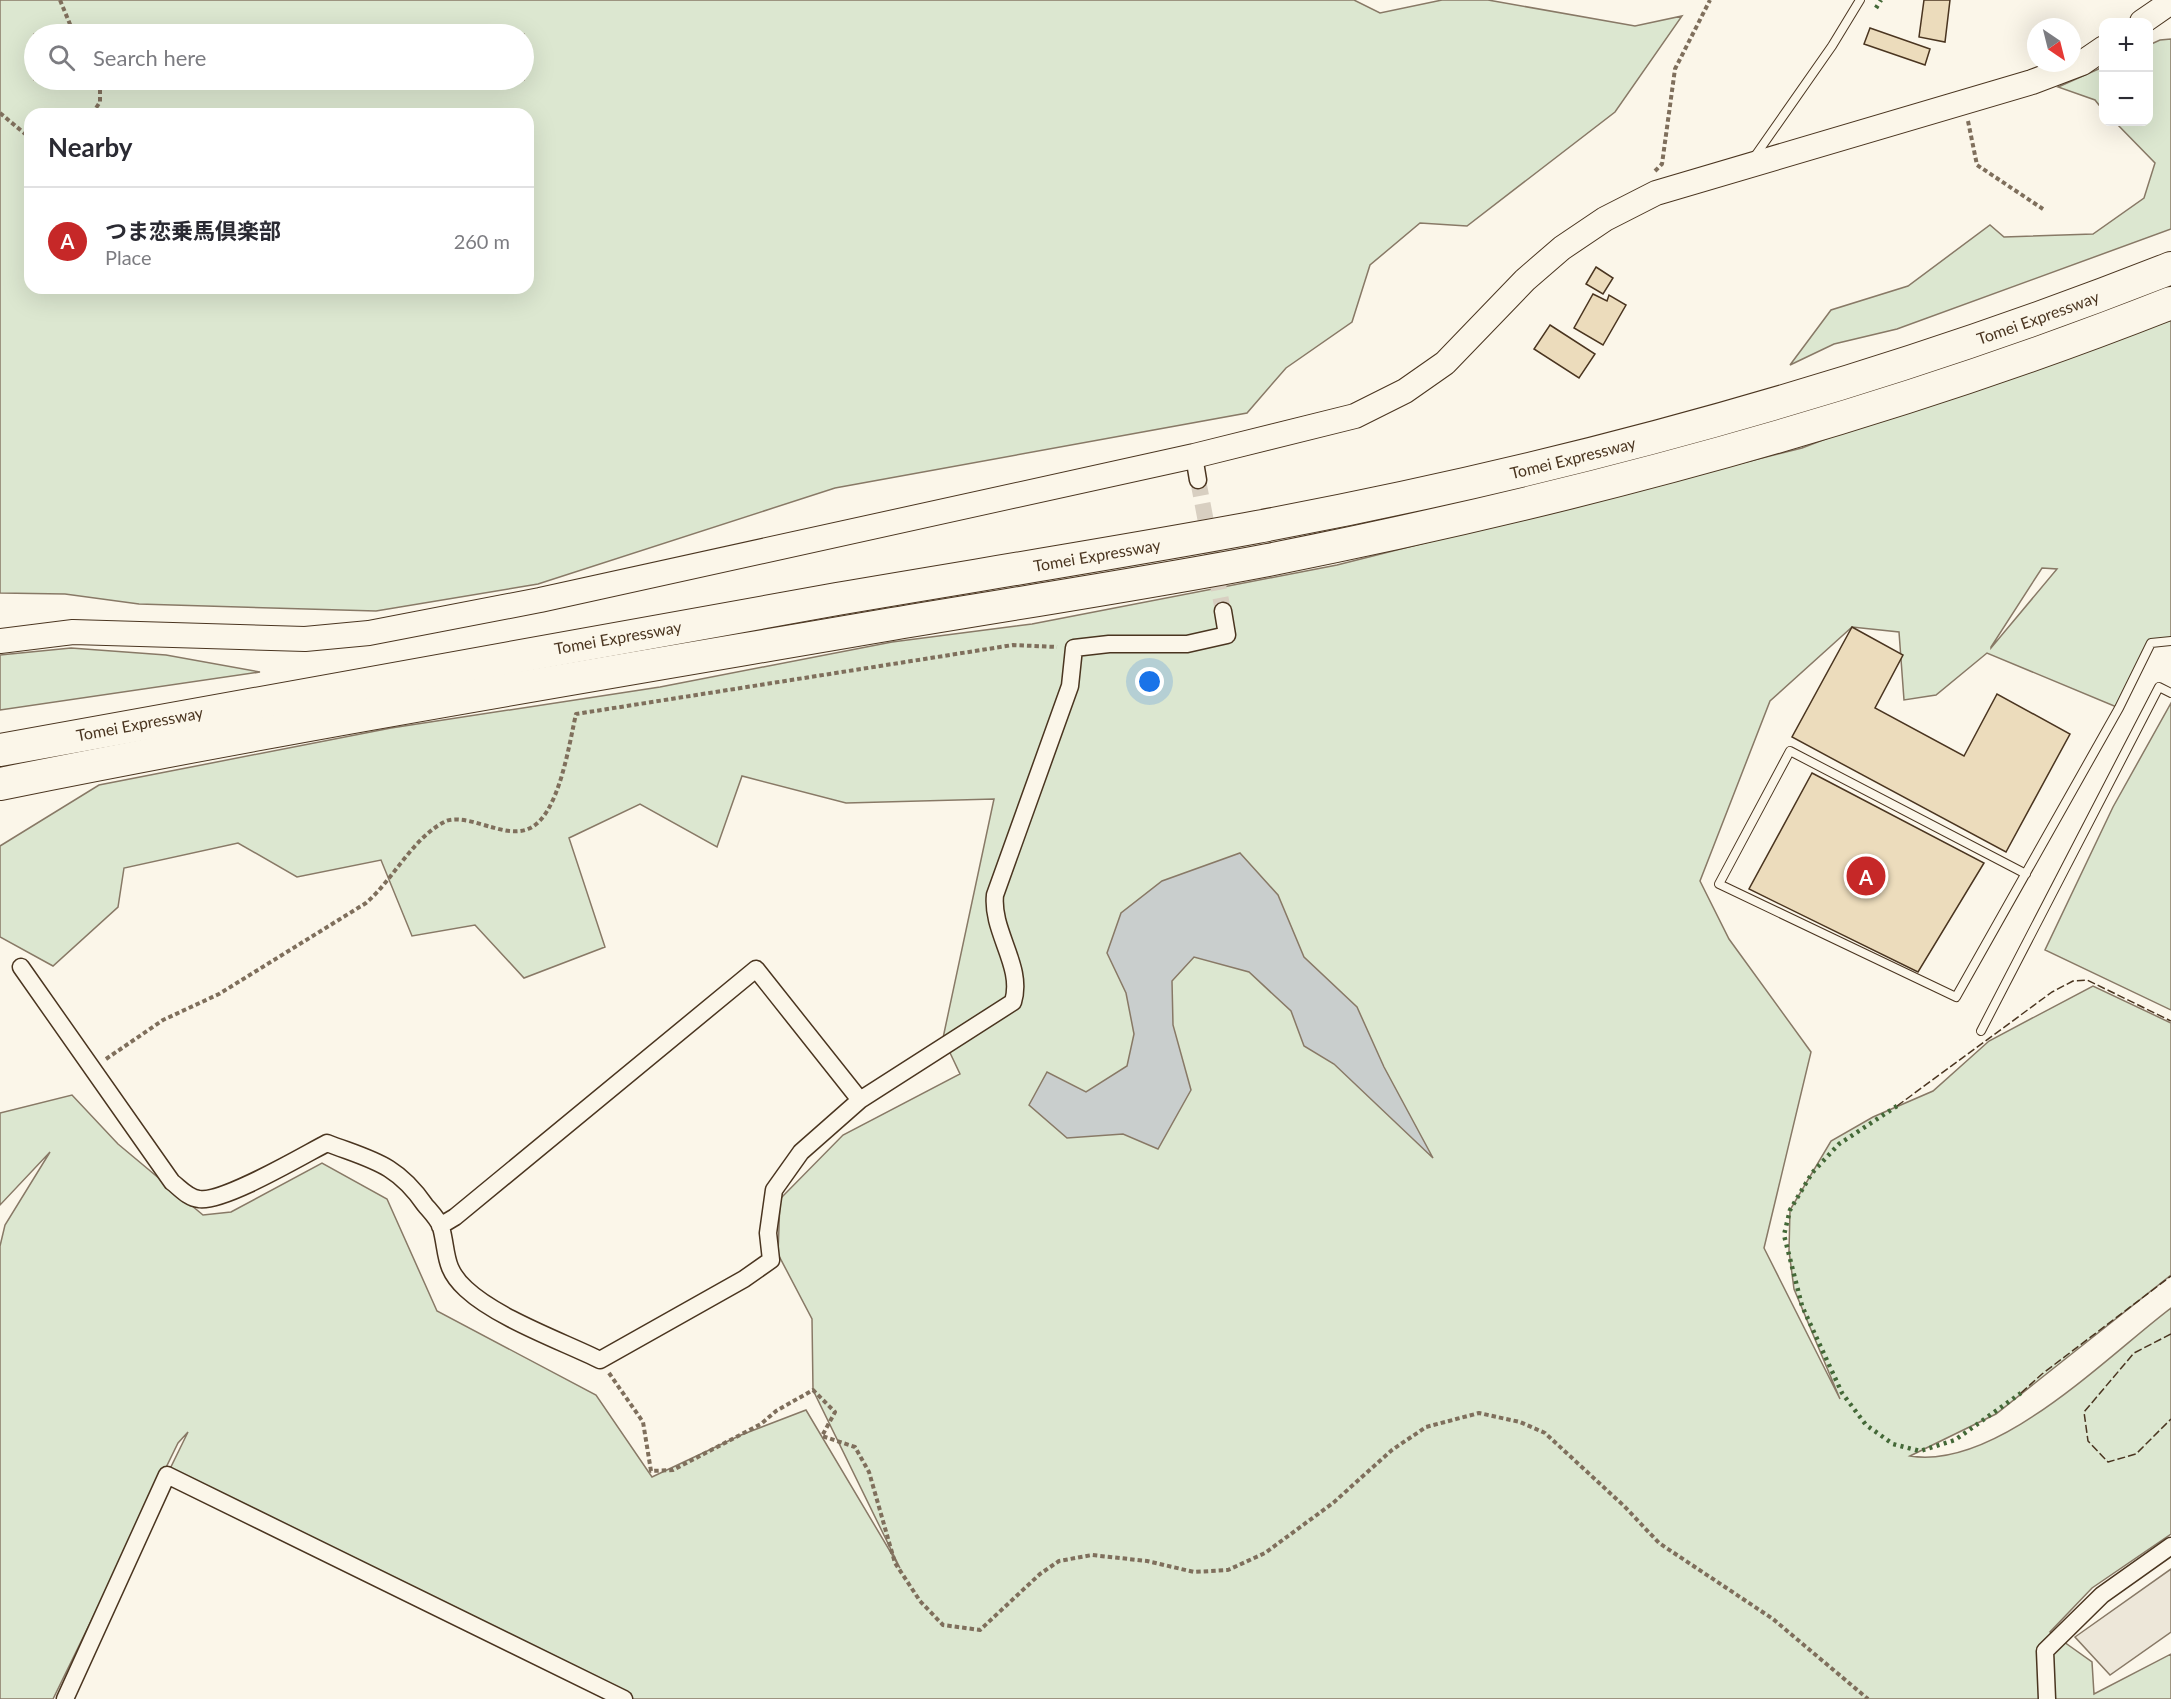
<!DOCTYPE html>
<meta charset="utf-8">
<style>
body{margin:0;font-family:Lato,"Noto Sans JP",sans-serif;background:#f7f7f7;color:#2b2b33}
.controls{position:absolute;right:18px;top:18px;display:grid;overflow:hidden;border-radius:12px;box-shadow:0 6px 24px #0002}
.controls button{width:54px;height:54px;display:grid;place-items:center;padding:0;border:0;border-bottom:2px solid #e1e1e2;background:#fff;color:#2b2b33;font:30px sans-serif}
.compass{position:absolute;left:2027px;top:18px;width:54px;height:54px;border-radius:50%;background:#fff;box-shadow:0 6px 24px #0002;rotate:145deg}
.you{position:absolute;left:1150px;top:682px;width:21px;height:21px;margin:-15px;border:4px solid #fff;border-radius:50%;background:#1a73e8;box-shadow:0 0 0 9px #1a73e833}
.badge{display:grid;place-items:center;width:39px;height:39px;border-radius:50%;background:#c62828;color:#fff;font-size:20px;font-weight:700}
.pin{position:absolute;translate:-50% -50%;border:3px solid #fff;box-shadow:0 2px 6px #0006}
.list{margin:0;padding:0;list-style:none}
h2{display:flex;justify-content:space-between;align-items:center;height:78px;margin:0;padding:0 24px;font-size:26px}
h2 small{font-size:20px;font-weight:400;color:#7c7c81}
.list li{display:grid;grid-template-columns:39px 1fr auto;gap:18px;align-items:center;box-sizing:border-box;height:108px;padding:0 24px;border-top:2px solid #e1e1e2}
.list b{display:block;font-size:22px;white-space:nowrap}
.list p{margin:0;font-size:20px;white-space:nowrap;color:#7c7c81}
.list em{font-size:20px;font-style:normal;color:#7c7c81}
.icon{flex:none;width:33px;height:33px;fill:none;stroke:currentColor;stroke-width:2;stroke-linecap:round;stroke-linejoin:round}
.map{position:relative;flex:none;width:2171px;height:1699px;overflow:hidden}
.search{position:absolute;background:#fff;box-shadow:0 6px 24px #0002;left:24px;top:24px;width:510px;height:66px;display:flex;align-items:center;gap:15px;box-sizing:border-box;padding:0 21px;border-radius:33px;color:#7c7c81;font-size:22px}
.panel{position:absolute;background:#fff;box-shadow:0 6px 24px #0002;left:24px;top:108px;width:510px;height:186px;border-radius:18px}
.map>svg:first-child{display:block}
.green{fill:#dce7d0;stroke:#887966;stroke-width:1.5;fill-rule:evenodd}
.parking{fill:#ede7d9;stroke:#887966;stroke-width:1.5}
.water{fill:#c9cecd;stroke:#887966;stroke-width:1.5}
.building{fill:#ecdcbc;stroke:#4a3520;stroke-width:1.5}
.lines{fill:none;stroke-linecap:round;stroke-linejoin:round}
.street-tunnel{stroke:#d8cfc1;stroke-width:16;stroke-dasharray:16 8;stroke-linecap:butt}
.lane-casing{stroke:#4a3520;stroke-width:10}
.street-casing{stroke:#4a3520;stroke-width:19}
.secondary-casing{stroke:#4a3520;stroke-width:26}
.highway-casing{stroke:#4a3520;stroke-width:34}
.path{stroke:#7f6f5c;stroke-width:4;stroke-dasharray:4.5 3;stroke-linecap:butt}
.lane{stroke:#fbf6e9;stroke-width:8}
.street{stroke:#fbf6e9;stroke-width:16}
.secondary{stroke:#fbf6e9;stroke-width:24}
.highway{stroke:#fbf6e9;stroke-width:32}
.hedge{stroke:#436837;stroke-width:4.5;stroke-dasharray:3 4.5;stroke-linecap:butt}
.fence{stroke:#4a3520;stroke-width:1.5;stroke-dasharray:8 3;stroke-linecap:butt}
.labels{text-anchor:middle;stroke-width:4.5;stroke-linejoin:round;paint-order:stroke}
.street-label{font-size:16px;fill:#4a3520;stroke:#fbf6e9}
</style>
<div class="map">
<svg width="2171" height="1699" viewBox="0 0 2171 1699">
<rect width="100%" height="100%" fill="#fbf6e9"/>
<path class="green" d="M0,0H1354L1380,13L1442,0H1488L1635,26L1682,16L1615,112L1467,226L1420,223L1370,265L1352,322L1286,368L1247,413L835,488L538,584L376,611L139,604L65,594L0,593ZM34,34H524V80H34ZM30,114H528V288H30Z
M2171,39V229L1897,329L1834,344L1790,365L1831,310L1908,286L1990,225L2004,237L2093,234L2144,198L2155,163L2115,122H2148L2149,45L2160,40Z
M2103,67V110L2095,100L2058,87Z
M2171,318V641L2151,643L2119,708L1987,653L1936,695L1904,700L1899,632L1852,627L1770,701L1700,881L1729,939L1811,1052L1764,1248L1840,1399L1794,1289L1789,1251L1790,1210L1831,1141L1873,1117L1933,1091L1989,1041L2093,986L2171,1023V1275L1996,1414L1910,1456C1997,1470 2106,1357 2171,1308V1534L2092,1588L2050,1632L2092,1662L2094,1694L2171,1654V1699H624L167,1475L188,1432L178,1443L53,1699H0V1246L5,1225L50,1152L0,1205V1113L72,1095L118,1144L203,1215L231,1212L322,1163L387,1199L437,1311L596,1395L652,1477L741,1435L806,1410L900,1568L813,1390L812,1319L778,1254L780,1199L843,1135L960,1074L943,1038L994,799L846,803L742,776L717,847L640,804L569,838L605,947L524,978L475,925L412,936L381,860L297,877L238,843L124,868L118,907L53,966L0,937V846L99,785L391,728L660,687L892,642L1032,624L1337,565L1802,448L1925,401ZM2042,568L2057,569L1991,648V647Z
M71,648L166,655L260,672L0,710V655Z
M2171,703V1010L2045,950L2113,807Z"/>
<path class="parking" d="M2171,1569V1632L2110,1675L2075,1637Z"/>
<path class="water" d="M1240,853L1278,895L1304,957L1357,1007L1384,1067L1433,1158L1334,1064L1304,1046L1291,1011L1249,972L1194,957L1172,981L1173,1025L1191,1090L1158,1149L1123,1134L1067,1138L1029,1105L1047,1072L1086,1092L1127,1066L1134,1034L1126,993L1107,953L1121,913L1162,881Z"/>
<path class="building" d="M1924,0H1950L1945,42L1919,37Z
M1870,28L1930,49L1925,65L1864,44Z
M1596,267L1613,278L1603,294L1586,284Z
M1593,294L1607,301L1609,295L1626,305L1603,345L1574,328Z
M1550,325L1595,354L1579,378L1534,349Z
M1852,627L1903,655L1875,708L1964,756L1997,694L2070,734L2006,852L1792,737Z
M1812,773L1984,863L1918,972L1749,889Z"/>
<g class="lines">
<path class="street-tunnel" d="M1198,480L1223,611"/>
<g class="lane-casing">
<path id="lane" d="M1753,159L1832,46L1860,0
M2026,874L1790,751L1719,884L1956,997L2119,708L2151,643L2171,641
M1981,1031L2159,687L2171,693"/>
</g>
<g class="street-casing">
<path id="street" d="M1194,456L1198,480
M21,967L172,1182C180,1188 188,1198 199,1199C223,1203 302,1156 327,1143C371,1160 396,1163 425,1205C430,1211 438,1219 441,1227C448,1253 443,1268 466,1289C497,1318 561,1341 600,1360L744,1279L771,1260L768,1233L774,1190L801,1152L860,1100L1013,1002C1024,966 991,932 995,895L1070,686L1074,648L1109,644H1187L1227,635L1223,611
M440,1226L455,1217L756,969L860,1100
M65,1699L167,1475L624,1699
M2047,1699L2045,1651L2102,1595L2171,1546"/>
</g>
<g class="secondary-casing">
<path id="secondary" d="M2142,22L2171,2
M0,641L73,632L305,639L369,633L540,600L1194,456L1355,416L1405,391L1445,363L1525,280L1562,248L1605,219L1656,193L2032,82L2082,63L2104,48"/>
</g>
<g class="highway-casing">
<g id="highway">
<path id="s1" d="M0,750C279,697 558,648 837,599C977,575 1117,553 1257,527C1567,469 1877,384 2171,268"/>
<path d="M0,784C296,724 595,675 892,624C1017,603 1143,584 1268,560C1574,499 1880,418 2171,303"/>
</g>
</g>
<path class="path" d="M60,0L74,34
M0,113L30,138
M92,114L100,102V80
M1968,121L1977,165L2043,209
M1655,171L1662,164L1675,69L1710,0
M106,1059L163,1020L219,994L366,903C394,879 412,838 446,821C459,816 479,824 491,827C502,830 516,834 528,829C559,817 569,744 576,714L1013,645L1057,647
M609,1373L643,1422L651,1471L673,1470L761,1424L776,1411L813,1390L835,1412L822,1436L855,1447L869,1472L895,1563L920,1601L943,1625L980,1630L1040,1574L1059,1561L1092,1555L1147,1561L1194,1572L1228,1570L1265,1553L1333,1503L1392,1450L1426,1427L1479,1413L1520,1422L1545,1433L1624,1506L1659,1543L1773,1619L1868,1699"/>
<use href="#lane" class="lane"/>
<use href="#street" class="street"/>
<use href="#secondary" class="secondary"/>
<use href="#highway" class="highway"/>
<path class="hedge" d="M1876,8L1881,0
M1897,1106L1839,1144L1812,1173L1790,1210L1784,1235L1802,1306L1842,1393L1866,1425L1893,1444L1920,1451L1955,1440L2021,1393"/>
<path class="fence" d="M1897,1106L2052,992L2073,981L2087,980L2171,1021
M2171,1334L2134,1353L2084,1412L2088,1441L2108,1462L2136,1454L2171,1419
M2021,1393L2042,1374L2171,1276"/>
</g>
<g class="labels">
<g class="street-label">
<text dy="6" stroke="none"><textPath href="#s1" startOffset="2086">Tomei Expressway</textPath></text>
<text dy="6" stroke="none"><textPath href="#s1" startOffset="1600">Tomei Expressway</textPath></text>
<text dy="6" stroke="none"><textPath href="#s1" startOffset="1114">Tomei Expressway</textPath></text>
<text dy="6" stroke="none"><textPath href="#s1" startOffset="628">Tomei Expressway</textPath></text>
<text dy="6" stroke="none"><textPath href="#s1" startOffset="142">Tomei Expressway</textPath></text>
</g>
</g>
</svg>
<div class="controls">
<button>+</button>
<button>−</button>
</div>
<svg class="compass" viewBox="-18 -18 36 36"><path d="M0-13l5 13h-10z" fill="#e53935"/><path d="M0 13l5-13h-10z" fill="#7c7c81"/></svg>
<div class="you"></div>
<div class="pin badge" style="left:1866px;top:876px">A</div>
<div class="search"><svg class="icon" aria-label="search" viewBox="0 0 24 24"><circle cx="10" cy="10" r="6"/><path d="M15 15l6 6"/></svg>Search here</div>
<section class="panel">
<h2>Nearby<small></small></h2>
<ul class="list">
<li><span class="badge">A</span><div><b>つま恋乗馬倶楽部</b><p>Place</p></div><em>260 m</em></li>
</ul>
</section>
</div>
